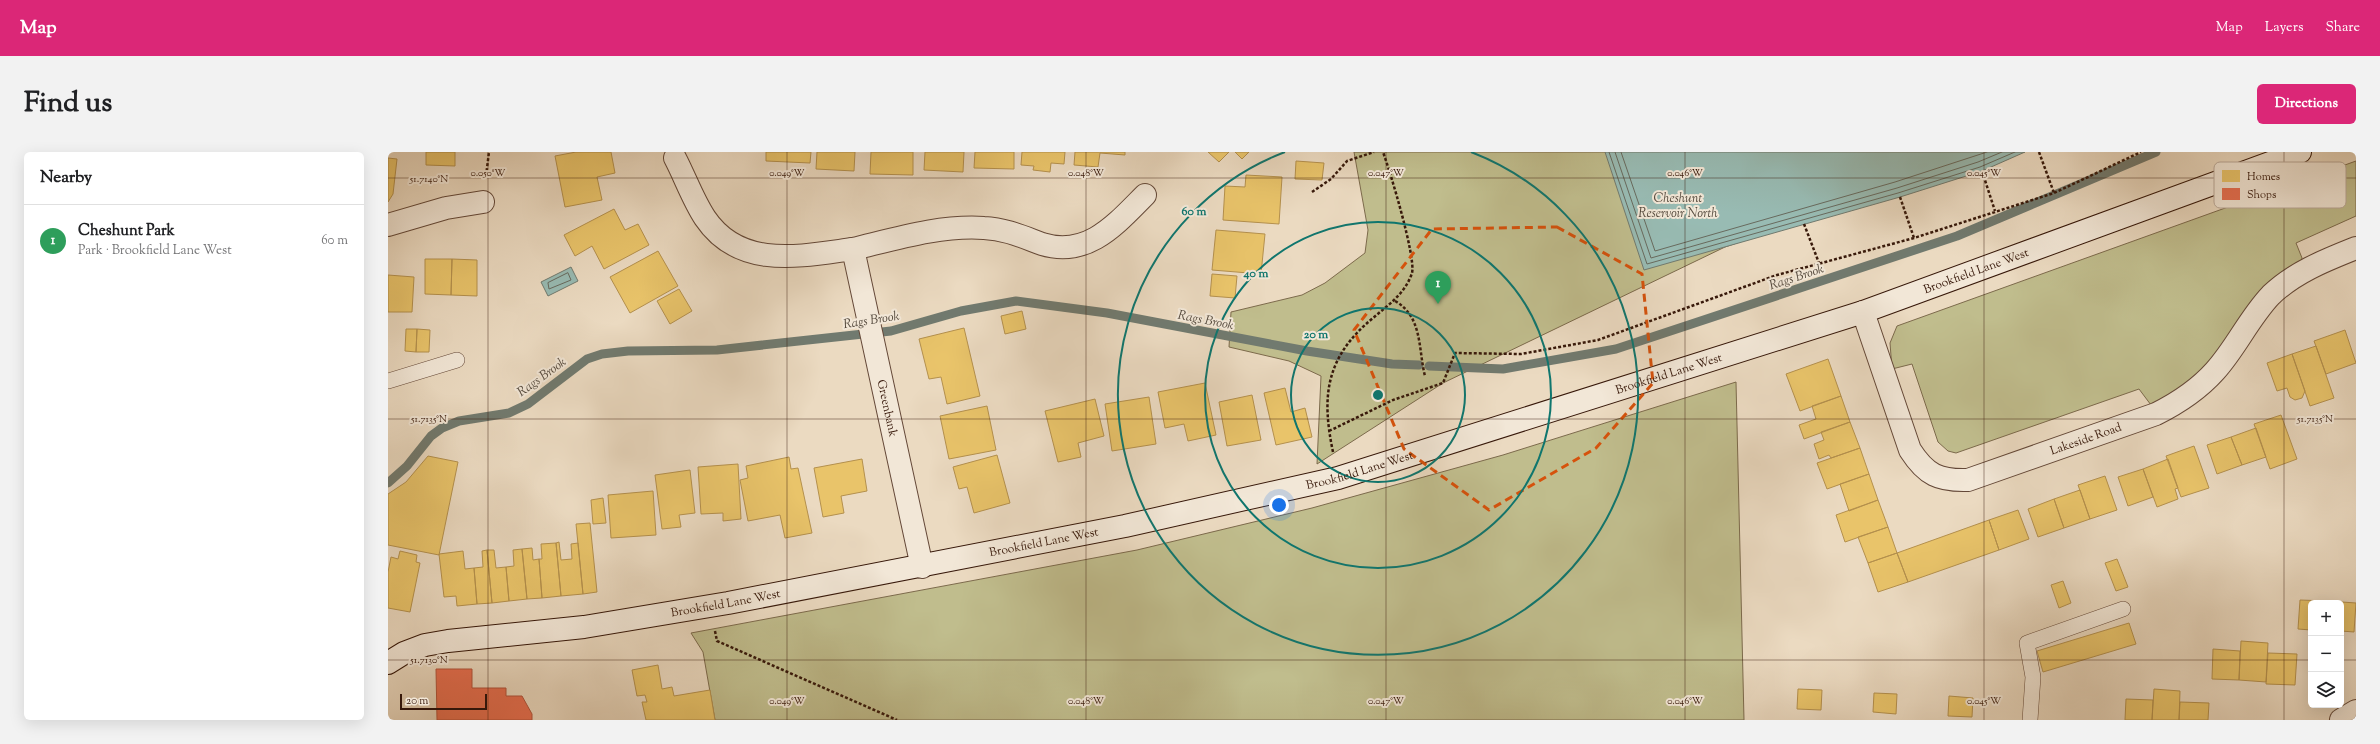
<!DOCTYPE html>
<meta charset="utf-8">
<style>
body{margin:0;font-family:"Sorts Mill Goudy",serif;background:#f2f2f2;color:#202124}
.controls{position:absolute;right:12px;bottom:12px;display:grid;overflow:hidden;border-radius:6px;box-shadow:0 4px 16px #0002}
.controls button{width:36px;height:36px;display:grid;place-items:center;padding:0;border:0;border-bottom:1px solid #e0e0e0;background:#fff;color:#202124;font:20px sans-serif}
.scale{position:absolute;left:12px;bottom:10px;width:87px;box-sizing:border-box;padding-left:4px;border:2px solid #37180a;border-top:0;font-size:11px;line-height:14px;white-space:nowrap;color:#37180a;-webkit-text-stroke:3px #f2e7d7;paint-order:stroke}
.you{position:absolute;left:891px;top:353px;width:14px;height:14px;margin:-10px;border:3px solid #fff;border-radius:50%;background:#1a73e8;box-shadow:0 0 0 6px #1a73e833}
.badge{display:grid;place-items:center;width:26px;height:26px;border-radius:50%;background:#db2777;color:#fff;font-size:13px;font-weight:700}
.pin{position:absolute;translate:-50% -33px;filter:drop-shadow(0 1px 2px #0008)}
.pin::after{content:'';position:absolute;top:21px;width:14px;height:12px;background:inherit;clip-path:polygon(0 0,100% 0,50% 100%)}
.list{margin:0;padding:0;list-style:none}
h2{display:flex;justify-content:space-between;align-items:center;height:52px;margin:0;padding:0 16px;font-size:17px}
h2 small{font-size:13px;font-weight:400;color:#757577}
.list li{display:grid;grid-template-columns:26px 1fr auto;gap:12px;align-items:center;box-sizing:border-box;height:72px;padding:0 16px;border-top:1px solid #e0e0e0}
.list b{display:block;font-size:15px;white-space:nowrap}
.list p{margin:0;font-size:13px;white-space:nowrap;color:#757577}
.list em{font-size:13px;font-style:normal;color:#757577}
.icon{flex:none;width:22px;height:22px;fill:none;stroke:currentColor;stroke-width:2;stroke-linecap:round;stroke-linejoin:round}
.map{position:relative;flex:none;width:1968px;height:568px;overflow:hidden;border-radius:6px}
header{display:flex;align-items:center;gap:24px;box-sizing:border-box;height:56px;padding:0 20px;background:#db2777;color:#fff}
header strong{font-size:19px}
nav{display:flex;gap:22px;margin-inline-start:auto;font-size:14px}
.intro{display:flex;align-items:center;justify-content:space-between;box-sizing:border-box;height:96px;padding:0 24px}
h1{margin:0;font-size:28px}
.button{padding:10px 18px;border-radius:6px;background:#db2777;color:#fff;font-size:14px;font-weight:700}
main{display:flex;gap:24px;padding:0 24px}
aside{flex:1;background:#fff;border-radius:6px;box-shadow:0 4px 16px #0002}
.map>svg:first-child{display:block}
.green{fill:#c0bd8d;stroke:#7c6a4c}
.water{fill:#98bbb3;stroke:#717a6f}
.homes{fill:#e9c46a;stroke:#b4904d}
.shops{fill:#e76f51;stroke:#b2553c}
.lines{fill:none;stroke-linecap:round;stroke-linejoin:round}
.shore{stroke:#686a5e;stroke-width:1}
.stream{stroke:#717a6f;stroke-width:9}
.service-casing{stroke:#644838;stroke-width:16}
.minor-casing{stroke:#644838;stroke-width:24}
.secondary-casing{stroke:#37180a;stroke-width:24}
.path{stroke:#37180a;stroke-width:2.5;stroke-dasharray:3 2;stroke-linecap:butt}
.service{stroke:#f2e7d7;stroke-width:15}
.minor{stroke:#f2e7d7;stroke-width:22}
.secondary{stroke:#f2e7d7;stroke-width:22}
.marked{fill:none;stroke:#d6520c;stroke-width:3;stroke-dasharray:8 5;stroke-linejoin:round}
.ticks{fill:none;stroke:#37180a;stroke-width:1;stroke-opacity:0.45}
.ring{fill:none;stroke:#0f766e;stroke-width:2}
.labels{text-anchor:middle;stroke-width:4;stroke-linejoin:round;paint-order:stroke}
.street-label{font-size:12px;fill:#37180a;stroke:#f2e7d7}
.water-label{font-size:13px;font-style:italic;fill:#54493d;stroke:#f2e7d7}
.key{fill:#f2e7d7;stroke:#baa99a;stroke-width:1}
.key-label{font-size:11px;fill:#37180a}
.ticks-label{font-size:10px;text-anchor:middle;fill:#37180a;stroke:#f2e7d7;stroke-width:4;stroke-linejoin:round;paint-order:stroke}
.centre{fill:#0f766e;stroke:#f2e7d7;stroke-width:2}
.ring-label{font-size:12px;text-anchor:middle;font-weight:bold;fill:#0f766e;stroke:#f2e7d7;stroke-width:4;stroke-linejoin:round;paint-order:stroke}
</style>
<header>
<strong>Map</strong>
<nav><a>Map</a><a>Layers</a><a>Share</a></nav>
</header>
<div class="intro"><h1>Find us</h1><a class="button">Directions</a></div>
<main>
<aside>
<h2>Nearby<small></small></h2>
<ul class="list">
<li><span class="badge" style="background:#2e9e5b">1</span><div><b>Cheshunt Park</b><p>Park · Brookfield Lane West</p></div><em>60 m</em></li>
</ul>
</aside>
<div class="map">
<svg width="1968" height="568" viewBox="0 0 1968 568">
<rect width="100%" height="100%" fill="#ebdac1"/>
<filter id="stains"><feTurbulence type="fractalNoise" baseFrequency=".005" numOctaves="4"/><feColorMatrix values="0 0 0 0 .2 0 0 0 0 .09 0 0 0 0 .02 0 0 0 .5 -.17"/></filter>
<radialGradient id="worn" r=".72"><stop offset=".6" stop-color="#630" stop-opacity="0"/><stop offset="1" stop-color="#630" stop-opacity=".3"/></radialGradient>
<path class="green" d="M966,0H1621L1337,95L1055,231L929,312L933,224L901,209L841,195L843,160L914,143L937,131L977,101L980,78Z
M1968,9V64L1908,91L1914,106L1913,112L1799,234L1763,253L1751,237L1568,301L1560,299L1550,290L1524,212L1504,217L1502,191L1509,174Z
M1348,230L1356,568H327L315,500L303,481L749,398L924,356L1115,303Z"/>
<path class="water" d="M1217,0H1637L1594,19L1512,45L1256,118Z
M183,115L190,129L160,144L153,130Z"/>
<path class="homes" d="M38,0H67V14L38,13Z
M188,0H223L227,21L209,25L214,48L177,55L167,4Z
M378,0H423L422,11L378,9Z
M429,0H467L466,19L428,17Z
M483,0H525V23L482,22Z
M537,0H576L575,20L536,18Z
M587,0H626V17L586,16Z
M634,0H677L676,12L663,11L662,20L645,18L646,14L633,13Z
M687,0H737V3L712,1L710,15L686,13Z
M820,0H841L831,10Z
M847,0H861L854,7Z
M0,6L9,7L5,42L0,50Z
M908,9L936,11L934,28L907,27Z
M858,23L894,25L891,72L835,68L837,34L857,35Z
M226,57L237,78L250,72L261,93L216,117L204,94L187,104L176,83Z
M828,78L877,82L873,122L824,118Z
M270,99L290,134L242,161L222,125Z
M37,107H64L63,143L37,142Z
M64,107L89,108V144L63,143Z
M824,122L849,124L847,146L822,144Z
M0,123L26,125L24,160H0Z
M291,137L304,159L282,172L269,149Z
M634,159L638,177L617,182L613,164Z
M576,176L592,244L559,252L553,225L541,227L531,187Z
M18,177H29L28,200L17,199Z
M29,177L42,178L41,200H28Z
M1957,178L1968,211L1938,222L1926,189Z
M1928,194L1946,246L1922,254L1904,202Z
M1904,202L1917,239L1914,246L1907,248L1902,245L1899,236L1889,239L1879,211Z
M1440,207L1453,244L1412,259L1398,222Z
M817,231L828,283L800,289L796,272L777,276L770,240Z
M897,236L903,260L917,256L924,285L888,293L876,241Z
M864,243L873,288L839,294L831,250Z
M1453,244L1462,270L1416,287L1411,273L1428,267L1424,254Z
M761,245L768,292L724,299L717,252Z
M707,247L716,284L690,291L693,305L670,310L657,259Z
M599,254L608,298L561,307L552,264Z
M1893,263L1909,307L1882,317L1866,272Z
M1462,270L1472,296L1443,306L1441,303L1431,307L1426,292L1436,288L1433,280Z
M1868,276L1878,305L1854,313L1843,285Z
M1843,285L1854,313L1829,322L1819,293Z
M1806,294L1821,336L1793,345L1778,304Z
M1472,296L1481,322L1439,337L1429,311Z
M609,303L622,351L586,361L579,335L571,337L565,315Z
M40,304L70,310L51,403L0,393V342L18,330Z
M401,305L403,317L410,316L424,381L397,386L392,363L360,369L352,328L360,326L358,314Z
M474,307L479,339L453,344L456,361L435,365L426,316Z
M1780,307L1790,336L1787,337L1790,347L1769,355L1755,317Z
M350,312L353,367L335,369V361L313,362L310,315Z
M1755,317L1765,345L1740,354L1730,325Z
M302,318L307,361L291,363L293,375L274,377L267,323Z
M1481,322L1490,348L1461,359L1452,332Z
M1717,324L1729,358L1702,367L1690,333Z
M1692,338L1702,367L1676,376L1666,347Z
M265,339L268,383L223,386L220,343Z
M215,346L218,371L205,372L203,348Z
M1666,347L1676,376L1650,385L1640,357Z
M1490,348L1500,375L1457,390L1448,363Z
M1630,358L1641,387L1611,398L1601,368Z
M1601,368L1611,398L1520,430L1509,401Z
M202,371L209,440L195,442L188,372Z
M1500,375L1509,401L1480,411L1470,385Z
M171,390L173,408L184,407L183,392L190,391L195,442L173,444L168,391Z
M168,391L173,444L154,446L151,407H154L153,392Z
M144,396L145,408L151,407L154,446L139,447L134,397Z
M134,397L139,447L121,449L118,415L126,414L125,398Z
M99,398H106L108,416L118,415L121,449L104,451Z
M99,398L104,451L89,452L86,416L95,415L94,399Z
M12,399L29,403L28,410L32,411L22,460L0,456V420L3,405L10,407Z
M75,399L77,417L86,416L89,452L69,454L68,444L56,445L51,402Z
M1509,401L1520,430L1490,440L1480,411Z
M1729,407L1740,435L1728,439L1717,411Z
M1675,429L1683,451L1671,456L1663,433Z
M1912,448L1940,449V451H1923V478L1910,477Z
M1940,449L1968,451L1966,480L1953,479V451H1940Z
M1741,471L1748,492L1655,520L1649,499Z
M1853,489L1880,491L1878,530L1851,528Z
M1825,497L1852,499L1851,528L1824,527Z
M1880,501L1909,502L1907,533L1878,532Z
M270,513L274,537L284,535L286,544L322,538L327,568H258L254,550H259L257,543L249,544L244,518Z
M1410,537L1434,538L1433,558L1409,557Z
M1766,537L1792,539L1791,568H1764Z
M1486,541L1509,542L1508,562L1485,560Z
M1561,544L1585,546L1584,565L1560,564Z
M1738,547L1765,548L1764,568H1737Z
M1792,550L1821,551L1820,568H1791Z"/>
<path class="shops" d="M48,517H84V536H118V544H134L144,562V568H49Z"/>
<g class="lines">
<path class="shore" d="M1221,0L1259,112L1510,41L1592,15L1627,0
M1227,0L1263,106L1509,36L1590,10L1614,0
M1233,0L1267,99L1507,30L1599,0
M180,121L183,128L161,137L160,131Z"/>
<path class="stream" d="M1041,214L1115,217L1228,197L1569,84L1768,0
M0,331L19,314L43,284L54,276L71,269L121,261L140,252L199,207L214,202L240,199L329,198L503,179L573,159L628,149L719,161L919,199L1004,212L1031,213"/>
<g class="service-casing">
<path id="service" d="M0,229L69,208
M1642,568L1645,525L1639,491L1735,457"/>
</g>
<g class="minor-casing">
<g id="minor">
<path id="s1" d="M287,6C297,25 305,48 317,66C352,118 413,104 465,97L534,415"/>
<path d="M0,73L58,56L95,50"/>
<path d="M465,97C507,87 552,73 596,76C618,77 635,85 654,92C700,106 728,72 757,43"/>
<path id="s2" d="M1475,160L1522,298C1538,323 1551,329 1580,328L1768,262C1790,251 1810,238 1827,219C1848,196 1861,166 1883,143C1907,120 1938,108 1968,96"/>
<path d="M1953,568L1968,559"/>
</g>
</g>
<g class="secondary-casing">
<g id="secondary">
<path id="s3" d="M0,511L16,501L37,493L60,489L196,475L340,451L737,374L950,326L1475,160L1912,0"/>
</g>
</g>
<path class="path" d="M1651,0L1666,41
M1594,19L1607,59
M98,24L101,0
M924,40L943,27L959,9L986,0
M1512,45L1526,86
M1416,72L1431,111
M1007,149C1035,165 1030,197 1037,224
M941,279L1005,248L1055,231L1067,201L1133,202L1210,188L1389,123L1526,86L1666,41L1753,0
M945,300C933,243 938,205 985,166C1000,153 1017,142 1024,121C1028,105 1002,19 995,0
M327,479L329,489L509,568"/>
<use href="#service" class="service"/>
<use href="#minor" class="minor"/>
<use href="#secondary" class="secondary"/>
</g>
<path class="marked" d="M1169,75L1254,122L1265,231L1208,296L1101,358L1016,297L966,178L1044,77Z"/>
<path class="ticks" d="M100,0V568M399,0V568M698,0V568M998,0V568M1297,0V568M1596,0V568M1896,0V568M0,26H1968M0,267H1968M0,508H1923M1953,508H1968"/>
<g class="ring">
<circle cx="990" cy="243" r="87"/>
<circle cx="990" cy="243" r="173"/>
<path d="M1083 0A260 260 0 1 1 897 0"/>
</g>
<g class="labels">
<g class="street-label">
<text dy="4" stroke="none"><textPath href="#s3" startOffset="1641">Brookfield Lane West</textPath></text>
<text dy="4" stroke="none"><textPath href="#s3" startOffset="1317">Brookfield Lane West</textPath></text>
<text dy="4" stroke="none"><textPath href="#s1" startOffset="391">Greenbank</textPath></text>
<text dy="4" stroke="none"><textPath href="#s2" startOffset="340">Lakeside Road</textPath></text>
<text dy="4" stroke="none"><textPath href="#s3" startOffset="993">Brookfield Lane West</textPath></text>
<text dy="4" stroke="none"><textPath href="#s3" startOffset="669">Brookfield Lane West</textPath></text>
<text dy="4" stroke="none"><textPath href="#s3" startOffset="345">Brookfield Lane West</textPath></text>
</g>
<g class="water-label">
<text x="1290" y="50">Cheshunt<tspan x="1290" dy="15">Reservoir North</tspan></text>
<text transform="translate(1408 124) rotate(-18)" y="5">Rags Brook</text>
<text transform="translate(483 167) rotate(-9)" y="5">Rags Brook</text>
<text transform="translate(818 167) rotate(11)" y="5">Rags Brook</text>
<text transform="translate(153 224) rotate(-36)" y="5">Rags Brook</text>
</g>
</g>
<rect x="1826" y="10" width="132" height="46" rx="6" class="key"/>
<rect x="1834" y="18" width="18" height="12" fill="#e9c46a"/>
<rect x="1834" y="36" width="18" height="12" fill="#e76f51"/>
<g class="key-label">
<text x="1859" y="28">Homes</text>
<text x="1859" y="46">Shops</text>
</g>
<g class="ticks-label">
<text x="100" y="24">0.050°W</text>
<text x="399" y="24">0.049°W</text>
<text x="698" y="24">0.048°W</text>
<text x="998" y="24">0.047°W</text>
<text x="1297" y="24">0.046°W</text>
<text x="1596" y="24">0.045°W</text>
<text x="41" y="30">51.7140°N</text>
<text x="41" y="270">51.7135°N</text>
<text x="1927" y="270">51.7135°N</text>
<text x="41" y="511">51.7130°N</text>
<text x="399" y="552">0.049°W</text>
<text x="698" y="552">0.048°W</text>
<text x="998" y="552">0.047°W</text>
<text x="1297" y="552">0.046°W</text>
<text x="1596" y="552">0.045°W</text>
</g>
<circle cx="990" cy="243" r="6" class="centre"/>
<g class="ring-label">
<text x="806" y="63">60 m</text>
<text x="868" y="125">40 m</text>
<text x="928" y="186">20 m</text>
</g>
<rect width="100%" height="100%" filter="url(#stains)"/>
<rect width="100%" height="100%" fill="url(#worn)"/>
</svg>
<div class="controls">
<button>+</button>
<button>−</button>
<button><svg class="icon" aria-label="layers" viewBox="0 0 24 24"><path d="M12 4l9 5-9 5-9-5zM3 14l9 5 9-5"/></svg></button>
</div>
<div class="scale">20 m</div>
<div class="you"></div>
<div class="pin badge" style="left:1050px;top:152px;background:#2e9e5b">1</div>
</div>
</main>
